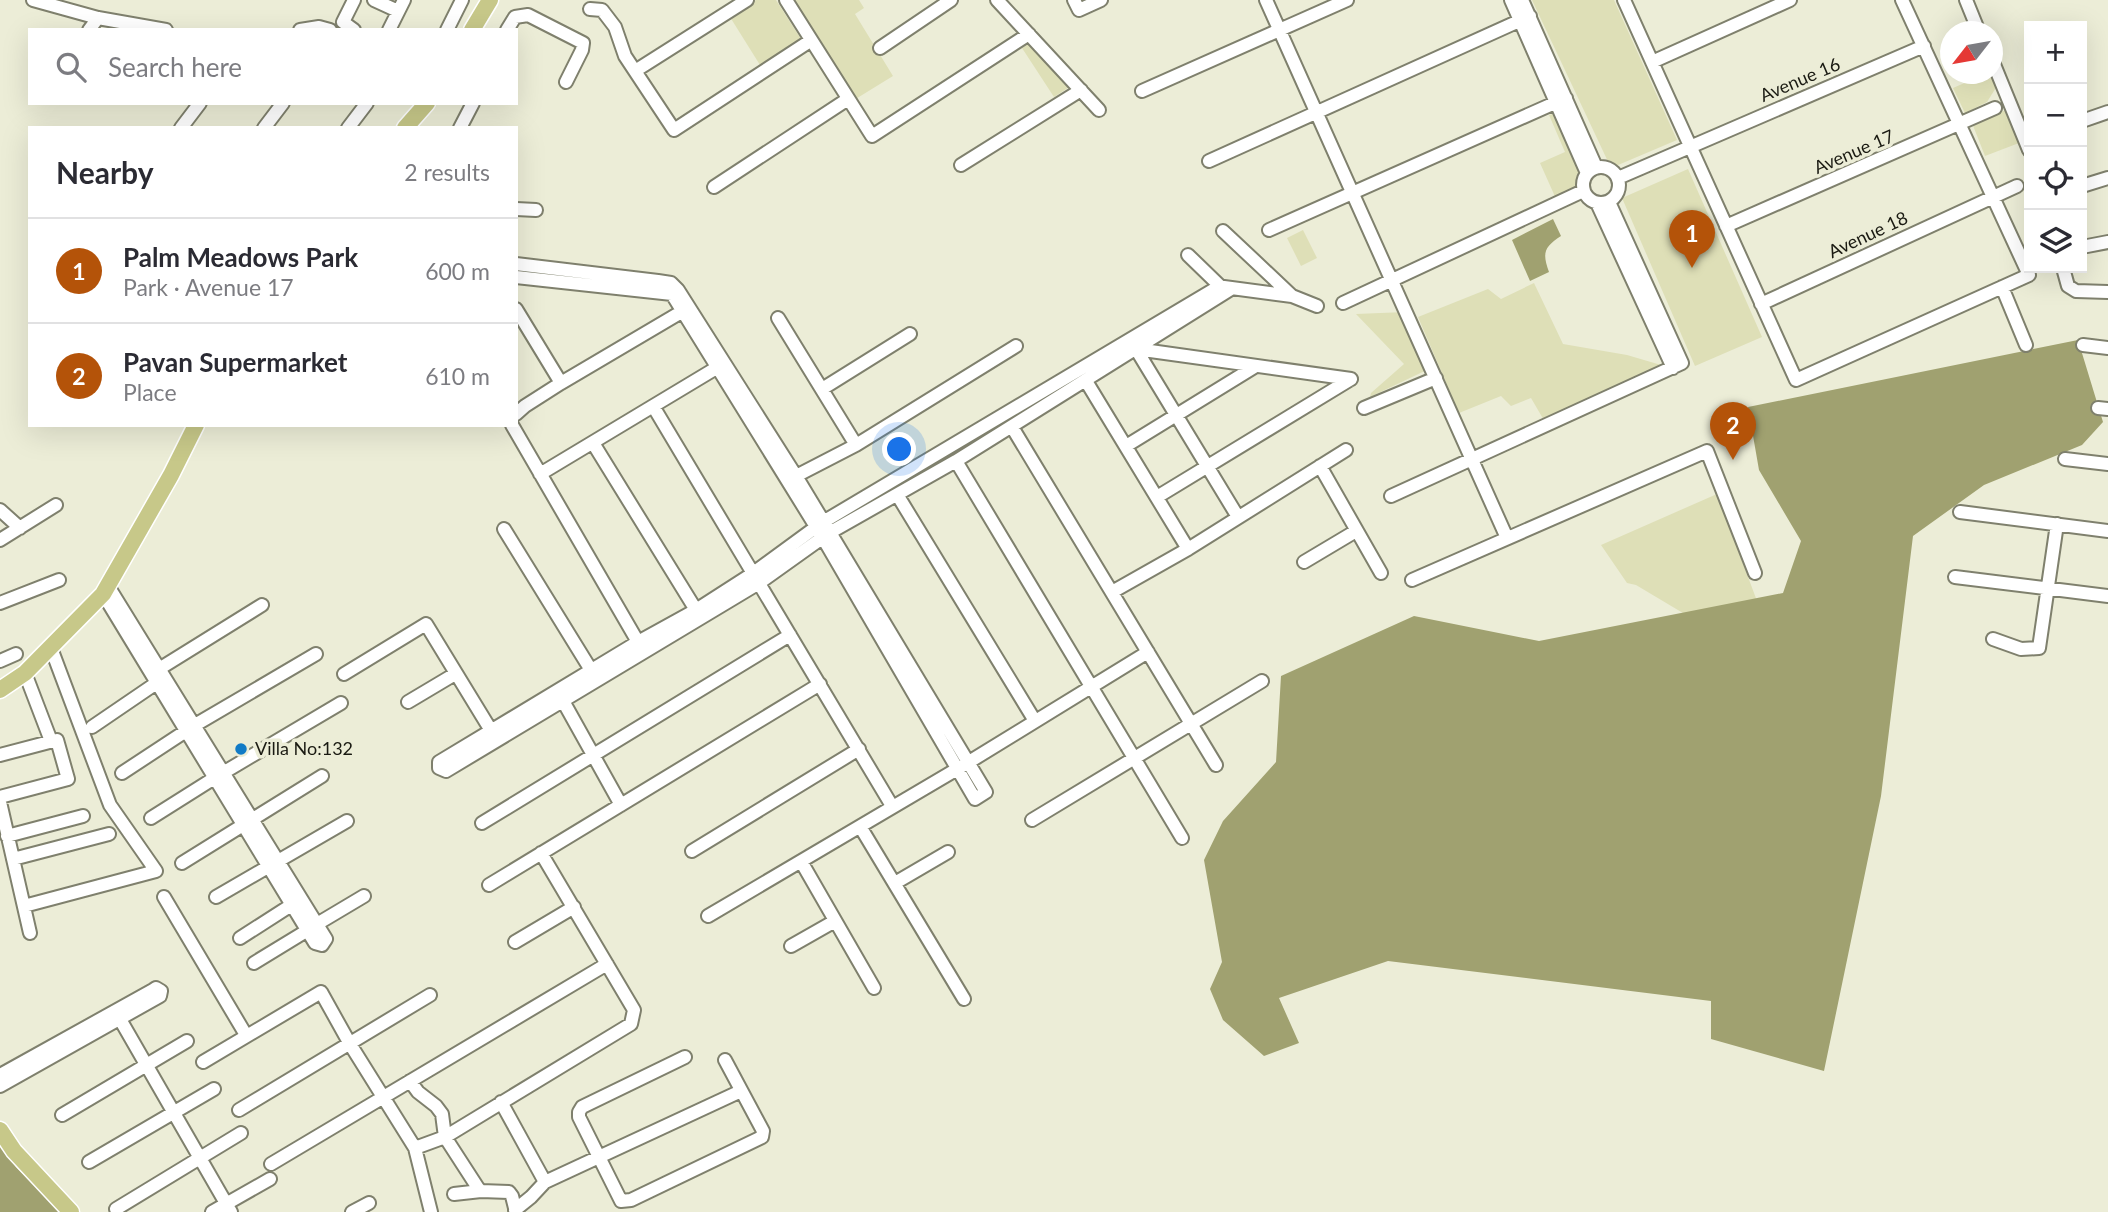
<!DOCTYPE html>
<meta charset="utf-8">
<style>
body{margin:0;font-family:Lato,sans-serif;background:#f2f2f3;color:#2b2b33}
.controls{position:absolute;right:21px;top:21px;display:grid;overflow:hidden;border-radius:0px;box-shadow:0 7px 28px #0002}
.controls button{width:63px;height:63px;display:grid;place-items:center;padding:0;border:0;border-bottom:2px solid #e1e1e2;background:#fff;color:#2b2b33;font:35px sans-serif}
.compass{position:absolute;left:1940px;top:21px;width:63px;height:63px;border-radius:50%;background:#fff;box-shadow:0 7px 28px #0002;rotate:239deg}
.you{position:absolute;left:900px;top:450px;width:24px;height:24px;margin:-18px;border:5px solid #fff;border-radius:50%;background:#1a73e8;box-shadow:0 0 0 10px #1a73e833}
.badge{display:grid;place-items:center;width:46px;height:46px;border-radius:50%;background:#b45309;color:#fff;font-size:23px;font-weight:700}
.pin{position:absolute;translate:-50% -58px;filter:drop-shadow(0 2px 4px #0008)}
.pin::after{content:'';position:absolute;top:37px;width:24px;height:21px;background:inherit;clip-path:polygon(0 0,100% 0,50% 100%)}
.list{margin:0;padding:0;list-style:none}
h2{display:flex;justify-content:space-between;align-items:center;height:91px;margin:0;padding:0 28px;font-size:30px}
h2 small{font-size:23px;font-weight:400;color:#7c7c81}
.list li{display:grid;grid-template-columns:46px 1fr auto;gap:21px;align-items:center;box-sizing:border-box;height:105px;padding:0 28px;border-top:2px solid #e1e1e2}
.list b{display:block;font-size:26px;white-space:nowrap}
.list p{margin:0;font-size:23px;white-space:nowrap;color:#7c7c81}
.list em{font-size:23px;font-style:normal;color:#7c7c81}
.icon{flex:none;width:38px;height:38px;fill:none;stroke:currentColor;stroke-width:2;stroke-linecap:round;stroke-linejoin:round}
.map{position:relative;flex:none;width:2108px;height:1212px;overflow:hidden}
.search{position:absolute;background:#fff;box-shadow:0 7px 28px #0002;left:28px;top:28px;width:490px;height:77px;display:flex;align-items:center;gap:18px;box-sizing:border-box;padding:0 24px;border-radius:0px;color:#7c7c81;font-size:26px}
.panel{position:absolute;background:#fff;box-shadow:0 7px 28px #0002;left:28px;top:126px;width:490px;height:301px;border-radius:0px}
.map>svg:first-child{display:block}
.green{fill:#dedfb7}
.water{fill:#a0a170}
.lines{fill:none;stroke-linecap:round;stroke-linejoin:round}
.minor-casing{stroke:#7f806d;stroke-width:16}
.major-casing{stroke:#fff;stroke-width:19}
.minor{stroke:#fff;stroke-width:12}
.major{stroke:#c7c889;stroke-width:16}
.poi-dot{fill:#117bc6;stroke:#ecedd7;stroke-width:2.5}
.labels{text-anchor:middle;stroke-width:7;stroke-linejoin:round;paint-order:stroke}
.street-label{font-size:18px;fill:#1a1a12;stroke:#ecedd7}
.poi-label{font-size:18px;fill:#1a1a12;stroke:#ecedd7;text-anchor:start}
</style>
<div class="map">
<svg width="2108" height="1212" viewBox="0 0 2108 1212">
<rect width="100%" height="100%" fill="#ecedd7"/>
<path class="green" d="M756,0H776L801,39L760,65L730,17Z
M792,0H859L864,8L855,14L893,76L854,100Z
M1532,0H1614L1677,140L1611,168Z
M1032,41L1071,86L1054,97L1022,48Z
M1985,74H1991L1997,86L1987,102L1965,113L1953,88Z
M2006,110L2019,143L1985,156L1972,123Z
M1557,113L1581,167L1577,176L1576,190L1557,201L1540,163L1565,152L1549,115Z
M1688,169L1762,337L1695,366L1622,198Z
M1303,230L1317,258L1301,266L1287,238Z
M1534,283L1563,344L1627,355L1661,365L1545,422L1531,398L1511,406L1501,396L1459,413L1418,317L1488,289L1501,299Z
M1405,312L1431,368L1370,397L1371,393L1404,364L1356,314Z
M1717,494L1757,601L1693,619L1636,585L1627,583L1601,545Z"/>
<path class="water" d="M1553,219L1561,236C1544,247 1542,253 1549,272L1530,281L1512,240Z
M2078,340L2103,422L2082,445L1984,485L1913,536L1881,796L1824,1071L1711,1039V1001L1388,961L1279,998L1299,1043L1264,1056L1223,1020L1210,989L1222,962L1204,860L1223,821L1276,762L1281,676L1414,616L1539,641L1783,593L1801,541L1759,470L1748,407Z
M0,1146L16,1167L60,1212H0Z"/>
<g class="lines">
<g class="minor-casing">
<path id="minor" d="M33,0L98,18L166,30
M374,0L398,11
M786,0L872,136L1029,34
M997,0L1099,110
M1074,0L1079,10L1101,0
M1266,0L1507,538
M1511,0L1587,173
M1522,0L1596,167
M1624,0L1796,380L2029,275L1902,0
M1966,0L1979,32
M590,9L602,10L615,27L625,56L674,130L810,41
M89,30L98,18
M300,30L319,27L330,30
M354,30L343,22L354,0
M389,30L404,0
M447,30L462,0
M507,30L515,17L528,15L583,43L582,50L566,82
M880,48L951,0
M1652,62L1790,0
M1993,62L2029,150
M635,71L747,0
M1142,91L1347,0
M2082,121L2108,112
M181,128L200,103
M264,128L283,103
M348,128L367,103
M460,128L473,103
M1209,161L1530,16
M961,165L1081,90
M1583 185a18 18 0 1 1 36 0a18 18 0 1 1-36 0Z
M1618,178L1924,46
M2082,186L2108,178
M714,187L848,99
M1597,203L1673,368
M516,209L536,210
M1726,226L1995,108
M1269,230L1566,98
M1223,231L1291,295
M2082,247L2108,242
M1188,255L1220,286L823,522L752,574L696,610L638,642L439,762V768L446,771L759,583L829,533L956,461L1231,289
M516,264L658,281L671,283L678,290L796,476L986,792L975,799L823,538L672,294L516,277
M2063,268L2068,286L2076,291L2108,292
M1224,287L1292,296L1317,306
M2002,287L2026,345
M1343,303L1583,191
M1761,304L2017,186
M516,309L561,383
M778,318L856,445
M2083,345L2108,348
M1136,349L1351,379
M1136,349L1238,517
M1086,381L1188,549
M822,389L910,334
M653,406L892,806
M1364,408L1436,378
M2098,408L2108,409
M516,414L525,406L561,383L683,311
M512,425L638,642
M1012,427L1216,765
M593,443L696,610
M1126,446L1256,366
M2065,459L2108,464
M956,461L1182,838
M1320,466L1381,573
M540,474L718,367
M796,476L856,445L1016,346
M898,496L1035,721
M1391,496L1682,363L1609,202
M1157,497L1351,379
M0,510L20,528
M1960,512L2108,531
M504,529L591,670
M0,540L56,505
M1304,562L1356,531
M1955,577L2108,596
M1412,580L1707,451L1755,573
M1112,592L1188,549L1346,450
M103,594L315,943L322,945L326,939L108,586
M0,603L59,580
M1993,639L2021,649L2039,648L2057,524
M0,661L16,654
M159,669L262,605
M25,673L51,741
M344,674L426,624L495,737
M558,692L621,805
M408,702L455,674
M92,727L158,682
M0,755L57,740L68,779L0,797
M122,773L195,725L316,654
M0,802L30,933
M151,818L216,777L341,703
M1032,820L1262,681
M482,823L790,635
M861,828L964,999
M7,836L83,816
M692,851L859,749
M13,859L109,834
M182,863L322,776
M802,863L874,988
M895,883L948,852
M489,885L820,684
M164,897L246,1035
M216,897L347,821
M24,906L156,871L110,805L51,648
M708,916L969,762L1148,652
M317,924L364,896
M240,938L293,904
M515,942L574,907
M791,946L835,921
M254,963L308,930
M117,1014L231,1212
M685,1057L582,1107L579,1112V1117L621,1201L631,1200L762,1137L763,1131L725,1060
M203,1062L321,992L350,1044L415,1148
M0,1075L153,990L156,988L161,991L160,996L0,1086
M410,1081L418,1092L436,1106L442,1114L445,1137L478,1188L481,1191L509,1192L512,1196L516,1212
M501,1102L545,1182L741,1091
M239,1110L430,995
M62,1115L187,1041
M89,1162L214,1089
M271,1164L607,964
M454,1194L481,1191
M116,1209L241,1133
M515,1210L531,1197L545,1182
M212,1212L270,1179
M352,1212L369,1203
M431,1212L415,1148L445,1137L631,1024L634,1010L541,853"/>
</g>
<g class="major-casing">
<path id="major" d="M472,30L490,0
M405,128L427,103
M0,690L25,673L103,594L171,475L196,425
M0,1130L14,1151L71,1212"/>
</g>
<use href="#minor" class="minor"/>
<use href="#major" class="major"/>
</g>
<circle class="poi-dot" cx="241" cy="749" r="7"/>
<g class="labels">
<g class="street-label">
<text transform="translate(1800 80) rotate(-23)" y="6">Avenue 16</text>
<text transform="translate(1854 152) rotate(-23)" y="6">Avenue 17</text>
<text transform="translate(1868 235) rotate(-25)" y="6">Avenue 18</text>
</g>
<g class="poi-label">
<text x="255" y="755">Villa No:132</text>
</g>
</g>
</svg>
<div class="controls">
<button>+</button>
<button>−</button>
<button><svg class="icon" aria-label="locate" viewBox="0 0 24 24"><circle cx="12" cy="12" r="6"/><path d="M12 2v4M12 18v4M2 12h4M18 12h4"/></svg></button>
<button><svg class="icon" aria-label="layers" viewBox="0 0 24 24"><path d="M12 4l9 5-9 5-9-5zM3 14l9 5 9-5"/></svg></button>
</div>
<svg class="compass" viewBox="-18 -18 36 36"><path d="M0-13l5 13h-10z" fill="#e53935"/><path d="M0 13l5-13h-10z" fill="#7c7c81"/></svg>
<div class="you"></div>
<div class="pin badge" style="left:1692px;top:268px">1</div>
<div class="pin badge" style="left:1733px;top:460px">2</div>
<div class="search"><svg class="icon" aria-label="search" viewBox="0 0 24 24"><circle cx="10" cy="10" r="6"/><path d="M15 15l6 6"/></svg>Search here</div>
<section class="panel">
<h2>Nearby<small>2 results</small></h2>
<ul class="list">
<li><span class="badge">1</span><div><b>Palm Meadows Park</b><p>Park · Avenue 17</p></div><em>600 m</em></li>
<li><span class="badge">2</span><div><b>Pavan Supermarket</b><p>Place</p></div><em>610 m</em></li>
</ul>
</section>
</div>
